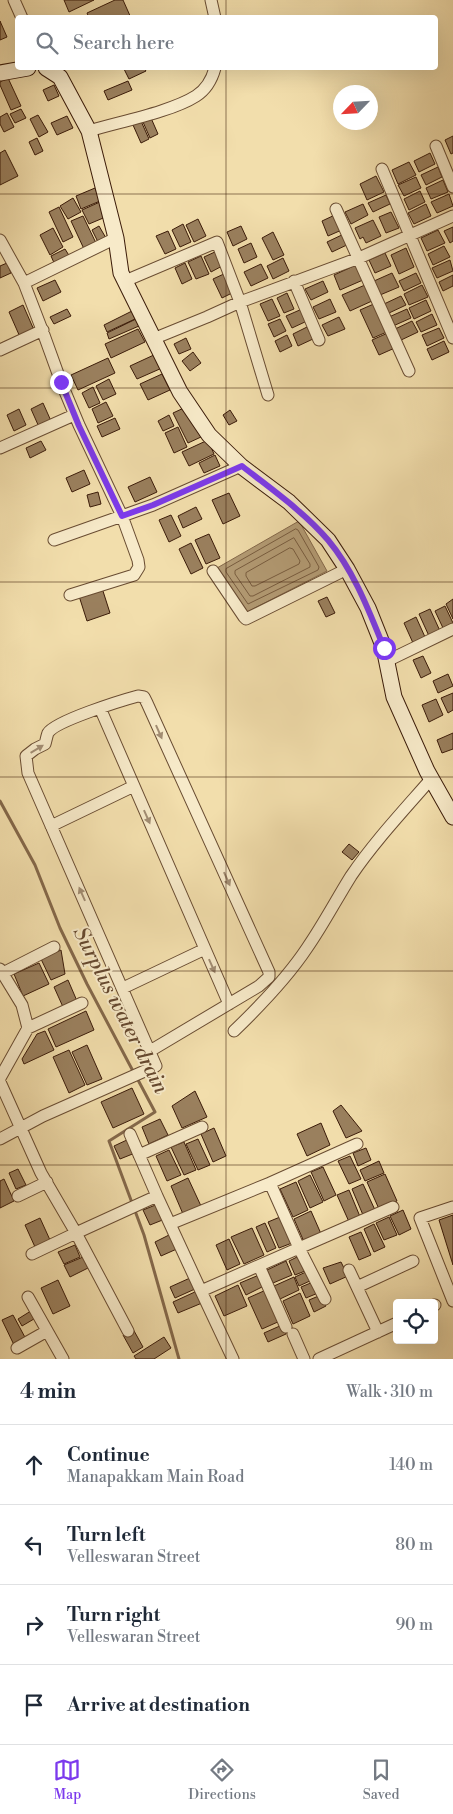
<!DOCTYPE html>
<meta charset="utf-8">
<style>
body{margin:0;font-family:"Libre Bodoni",serif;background:#f6f6f7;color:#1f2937}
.controls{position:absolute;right:15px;bottom:15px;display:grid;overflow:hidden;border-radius:5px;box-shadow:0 5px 20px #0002}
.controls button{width:45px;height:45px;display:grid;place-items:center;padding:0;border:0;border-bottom:1px solid #e0e1e3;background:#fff;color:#1f2937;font:25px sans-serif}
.compass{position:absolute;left:333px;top:85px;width:45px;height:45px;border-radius:50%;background:#fff;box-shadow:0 5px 20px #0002;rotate:245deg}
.stop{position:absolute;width:15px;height:15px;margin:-11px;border:4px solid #7c3aed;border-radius:50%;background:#fff}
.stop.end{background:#7c3aed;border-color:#fff;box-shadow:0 1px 5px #0008}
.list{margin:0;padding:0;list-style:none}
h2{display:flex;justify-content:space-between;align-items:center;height:65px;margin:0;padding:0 20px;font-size:21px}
h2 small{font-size:16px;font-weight:400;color:#747a83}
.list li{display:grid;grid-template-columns:32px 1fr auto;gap:15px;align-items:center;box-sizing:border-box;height:80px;padding:0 20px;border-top:1px solid #e0e1e3}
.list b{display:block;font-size:19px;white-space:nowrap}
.list p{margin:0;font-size:16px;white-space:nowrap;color:#747a83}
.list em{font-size:16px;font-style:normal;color:#747a83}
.icon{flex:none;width:28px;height:28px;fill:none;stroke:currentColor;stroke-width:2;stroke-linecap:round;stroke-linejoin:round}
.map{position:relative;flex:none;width:453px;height:1359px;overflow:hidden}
.search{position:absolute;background:#fff;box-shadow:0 5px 20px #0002;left:15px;right:15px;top:15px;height:55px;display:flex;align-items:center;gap:12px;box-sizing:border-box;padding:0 18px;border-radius:5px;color:#747a83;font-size:19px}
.sheet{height:385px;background:#fff}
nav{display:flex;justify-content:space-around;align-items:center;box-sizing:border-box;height:70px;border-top:1px solid #e0e1e3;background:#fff;font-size:14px;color:#747a83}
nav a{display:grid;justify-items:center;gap:2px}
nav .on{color:#7c3aed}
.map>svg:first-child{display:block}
.water{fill:#b49c75;stroke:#84684a}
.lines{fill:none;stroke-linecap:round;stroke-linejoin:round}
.shore{stroke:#785c3f;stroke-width:1}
.stream{stroke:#84684a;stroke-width:3}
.building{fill:#9a805e;stroke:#3b1b09}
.street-casing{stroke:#694c32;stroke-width:13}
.secondary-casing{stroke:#3b1b09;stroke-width:17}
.street{stroke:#f7eac9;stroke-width:11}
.secondary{stroke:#f7eac9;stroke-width:15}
.oneway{fill:#a28d73}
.route{stroke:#7c3aed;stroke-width:6}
.grid{fill:none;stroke:#3b1b09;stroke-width:1;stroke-opacity:0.55}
.labels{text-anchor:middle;stroke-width:4;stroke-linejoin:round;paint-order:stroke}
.water-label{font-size:21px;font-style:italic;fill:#65482f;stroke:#f7eac9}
</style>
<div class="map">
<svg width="453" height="1359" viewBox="0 0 453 1359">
<rect width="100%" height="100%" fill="#f2deac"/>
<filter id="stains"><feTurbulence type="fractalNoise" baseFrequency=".004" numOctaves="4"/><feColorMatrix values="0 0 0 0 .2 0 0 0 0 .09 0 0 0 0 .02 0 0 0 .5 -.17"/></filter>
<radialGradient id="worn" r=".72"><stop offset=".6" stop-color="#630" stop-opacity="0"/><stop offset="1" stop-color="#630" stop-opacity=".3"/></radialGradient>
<path class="water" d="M299,521L327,571L247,612L217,568Z"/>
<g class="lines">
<path class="shore" d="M296,529L298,530L319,567L318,570L248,604L226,572V569Z
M294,538L310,564V567L253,596H250L235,574V571Z
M290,548L293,549L300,561L299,564L255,586H252L246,576V573Z"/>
<path class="stream" d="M0,801L35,865L60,928L87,984L134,1073
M137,1078L155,1112L109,1141L144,1235L179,1359"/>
</g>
<path class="building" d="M64,0H94L69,12Z
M115,0H123L131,18H89L87,13Z
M0,21L7,37L0,40Z
M126,68H144L146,71L129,79L124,69Z
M8,78L21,106L11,110L0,85V82Z
M128,81L132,90L108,100L104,91Z
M54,85L59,96L48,101L43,90Z
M21,109L26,118L15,123L10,114Z
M7,113L14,127L4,132L0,124V117Z
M38,115L48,132L39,137L30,119Z
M67,116L73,128L57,135L51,123Z
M151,118L158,134L150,138L143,122Z
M141,121L149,139L141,143L133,125Z
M453,136V153L451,154L445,140Z
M37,138L43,151L35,155L29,142Z
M5,150L18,176L0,185V153Z
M430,153L435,164L419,172L414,161Z
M409,162L416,175L398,184L392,170Z
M438,167L442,177L426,185L421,175Z
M376,176L384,192L367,200L360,184Z
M416,177L421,188L404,196L398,185Z
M443,180L448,192L431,199L426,188Z
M95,188L100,201L81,209L76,196Z
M420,191L425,202L409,210L404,199Z
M449,194L453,206L437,213L431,202Z
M386,195L390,204L373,212L368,203Z
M73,198L81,212L68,219L60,206Z
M102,201L108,216L89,224L82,210Z
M363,204L368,215L351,224L345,212Z
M426,204L431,216L414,224L408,213Z
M59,207L73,237L63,242L49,212Z
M391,212L399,228L386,233L379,217Z
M337,214L344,229L328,236L322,221Z
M83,216L96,243L84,249L71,221Z
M198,219L206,236L194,242L186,225Z
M373,220L381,236L366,243L363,237L360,239L355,228Z
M183,224L191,242L180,247L172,230Z
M99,226L106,238L98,242L92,230Z
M241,226L247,239L233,246L227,232Z
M453,227V241L450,243L444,231Z
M53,228L63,247L50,255L40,235Z
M438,230L445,243L427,251L421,238Z
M168,231L176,249L165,254L156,236Z
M273,232L284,255L273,260L262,238Z
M346,233L351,243L332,252L327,242Z
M251,243L257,257L244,263L238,249Z
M444,246L450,257L433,265L428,254Z
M406,248L414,267L399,274L391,255Z
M65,249L70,257L55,265L51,256Z
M217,251L224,265L211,272L204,257Z
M385,253L391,266L375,273L369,260Z
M201,256L209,274L196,279L188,262Z
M283,258L289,271L273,279L267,266Z
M450,260L453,271L437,278L432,268Z
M7,263L11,273L0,278V266Z
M185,263L192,279L182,284L175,268Z
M261,264L268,278L251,286L244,272Z
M356,265L363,280L340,290L334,275Z
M226,273L234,292L222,298L213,279Z
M392,273L399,287L380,295L374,281Z
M416,273L421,283L404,291L399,281Z
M453,275V286L443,291L439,282Z
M55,280L61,292L43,301L37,288Z
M323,281L328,292L311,300L305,289Z
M365,285L372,301L350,311L342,295Z
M422,285L428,297L409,305L404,294Z
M287,293L294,309L284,313L277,298Z
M401,296L406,305L389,313L384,304Z
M272,299L280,316L268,321L260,304Z
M330,299L336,312L319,319L313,307Z
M426,300L431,311L414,319L409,308Z
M376,303L389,331L373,338L360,310Z
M23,305L34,330L20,337L9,312Z
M67,309L71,316L54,324L50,317Z
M302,309L307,321L292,328L286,316Z
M407,309L411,318L393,326L389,317Z
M132,311L135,319L107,332L104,325Z
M432,314L437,325L421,332L416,322Z
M339,317L345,329L328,336L322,325Z
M136,319L139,326L109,339L107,333Z
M280,319L286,331L274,337L268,324Z
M412,321L418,332L399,341L393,330Z
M307,327L313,339L298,346L293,334Z
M439,328L444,338L427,346L422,335Z
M138,329L145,342L111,358L105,344Z
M390,332L397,347L379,355L372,340Z
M287,335L292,346L280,352L275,341Z
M186,338L191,349L179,354L174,344Z
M444,341L449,352L432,360L427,349Z
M193,352L201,363L190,371L182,361Z
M156,354L162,368L137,379L130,366Z
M108,358L115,373L78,390L71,375Z
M162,374L170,390L148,400L140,384Z
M109,379L116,394L103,400L96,386Z
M93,387L100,403L89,408L82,393Z
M106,402L113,416L98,423L92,409Z
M43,403L51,421L39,427L31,409Z
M186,407L201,437L188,443L173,413Z
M19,409L26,425L14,431L7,415Z
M230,410L237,421L229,425L223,415Z
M169,415L174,426L163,431L158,421Z
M115,418L120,429L102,437L97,426Z
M178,427L187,447L174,453L165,433Z
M208,440L214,454L189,466L182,452Z
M41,441L46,450L30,458L26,448Z
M215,455L220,466L204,473L199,463Z
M84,470L90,484L72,492L66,478Z
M150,477L157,492L135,502L128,487Z
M98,492L101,504L90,507L87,495Z
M229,493L240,516L223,524L212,500Z
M196,507L202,519L183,528L178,516Z
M171,515L181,536L169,542L159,520Z
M209,534L220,558L206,564L195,540Z
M191,543L203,568L191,574L179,549Z
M102,588L110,613L87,621L79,596Z
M327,597L335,613L326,617L318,601Z
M453,599V619L446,604Z
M445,606L453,623L443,628L435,611Z
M430,609L440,631L429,636L419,614Z
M416,617L425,637L413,643L404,623Z
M423,656L431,673L421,678L413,660Z
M448,674L453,686L438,693L433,681Z
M453,693V710L448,713L441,698Z
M436,699L443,715L429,722L422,705Z
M453,733V749L442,753L437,740Z
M349,844L359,852L352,860L342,852Z
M61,950L65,974L51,980L41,959Z
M39,963L49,984L23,996L14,974Z
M68,980L77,1001L63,1007L54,987Z
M86,1011L94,1030L56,1047L48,1029Z
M45,1031L54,1050L24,1064L22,1059L37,1034Z
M87,1045L102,1079L87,1085L72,1052Z
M69,1050L85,1085L69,1093L53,1057Z
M132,1088L144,1114L113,1128L101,1102Z
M195,1091L207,1117L182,1128L172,1106Z
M341,1105L362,1131L346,1138L333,1111Z
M160,1119L168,1135L149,1144L142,1127Z
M321,1123L330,1145L307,1156L297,1134Z
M214,1128L226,1156L213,1162L201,1134Z
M129,1139L135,1153L120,1159L114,1146Z
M198,1139L210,1165L198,1170L186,1144Z
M184,1142L196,1170L184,1175L171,1147Z
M366,1148L371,1160L358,1166L353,1153Z
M169,1150L181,1175L167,1181L156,1156Z
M350,1156L361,1179L349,1184L338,1161Z
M379,1161L384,1173L365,1181L360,1170Z
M323,1167L336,1195L324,1201L311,1172Z
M18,1169L26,1185L16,1189L9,1173Z
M385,1174L397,1201L379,1209L367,1182Z
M310,1175L323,1202L310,1208L298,1181Z
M188,1178L201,1206L183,1214L171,1186Z
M4,1179L14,1201L0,1208V1181Z
M296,1182L308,1210L293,1217L280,1189Z
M363,1184L375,1210L363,1215L352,1189Z
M349,1190L361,1219L350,1224L337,1195Z
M158,1204L165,1219L150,1225L143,1210Z
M403,1210L411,1229L399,1235L390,1216Z
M311,1211L322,1236L305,1244L294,1219Z
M453,1215V1265L439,1220Z
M280,1217L292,1243L279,1248L268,1222Z
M389,1217L397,1235L384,1240L376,1223Z
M40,1218L50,1240L35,1247L25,1225Z
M265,1223L276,1248L267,1252L256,1227Z
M374,1224L385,1247L374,1252L364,1229Z
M252,1228L264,1255L244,1264L231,1237Z
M361,1232L371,1255L359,1260L349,1237Z
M173,1233L179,1248L161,1256L155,1242Z
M229,1239L240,1264L227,1270L216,1245Z
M75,1245L80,1257L64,1264L58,1252Z
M299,1256L305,1271L295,1275L289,1261Z
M83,1257L88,1268L70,1277L64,1265Z
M286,1261L292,1275L273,1283L267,1270Z
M341,1262L348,1276L330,1284L323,1268Z
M308,1271L312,1280L299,1286L295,1277Z
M259,1275L264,1286L246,1295L240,1283Z
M294,1277L299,1290L280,1299L274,1286Z
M190,1278L195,1289L175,1298L170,1287Z
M58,1280L70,1306L53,1314L41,1288Z
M313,1282L318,1293L306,1298L301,1287Z
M238,1285L247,1306L224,1316L215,1296Z
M266,1290L280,1321L262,1329L248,1298Z
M197,1291L202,1303L178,1313L173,1302Z
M300,1293L310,1316L293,1324L283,1301Z
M321,1295L326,1306L314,1312L309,1300Z
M34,1309L39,1316L22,1326L18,1319Z
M13,1315L27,1341L15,1347L2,1320Z
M282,1325L286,1334L268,1342L264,1333Z
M133,1329L143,1347L133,1353L123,1335Z
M164,1337L171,1348L154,1359H136L134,1356Z"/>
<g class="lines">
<g class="street-casing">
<path id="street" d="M14,0L22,18
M211,0L215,18
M89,131C118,122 171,112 196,96C207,89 212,79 215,68
M436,146L453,187
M382,169L453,338
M336,209L409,371
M0,240L24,283L44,335L61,382L79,425L122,516L153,505L241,466
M125,281L217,242L240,302L268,395
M294,281L319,340
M24,283L116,238
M153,339L207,317L240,302L359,258L453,216
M0,350L43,330
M0,448L74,415
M54,540L122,516L138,560L139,567L134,575L70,595
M213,571L244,617L246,619L347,569
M387,661L453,629
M100,708L229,1004
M51,826L134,786
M0,969L22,1005L28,1028L0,1078
M3,973L54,947
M123,988L205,949
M28,1028L82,1003
M234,1031C260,1006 287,978 307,948C323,925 336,900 351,876C374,842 404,810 431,779
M0,1082L41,1173L76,1233L157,1196L201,1291L299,1248L270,1183L170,1224
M130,1134L157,1196
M0,1139L43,1116L156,1066L28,773L26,756L35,749L45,744C46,741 47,735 48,733C55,721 123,700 138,696L144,697L147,703L269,972V977L259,986L150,1051
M139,1155L202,1127
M270,1183L357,1144
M18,1196L47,1182
M453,1207L420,1218L453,1301
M32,1254L76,1233L128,1331
M259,1266L286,1327
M349,1270L378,1332
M357,1287L413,1261
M201,1291L233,1359
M28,1297L63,1359
M325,1299L299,1248L393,1207
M434,1305H435
M293,1334L304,1359
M17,1348L47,1331
M319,1359L397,1323"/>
</g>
<g class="secondary-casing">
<path id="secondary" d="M46,68L60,77L89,131L116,238L121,273L180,392L209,435L241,466L289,502L328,540L347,569L368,608L384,648L394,697L427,771L453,817
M0,73L28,68"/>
</g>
<use href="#street" class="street"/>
<use href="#secondary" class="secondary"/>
</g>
<defs><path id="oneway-solid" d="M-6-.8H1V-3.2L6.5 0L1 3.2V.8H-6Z" transform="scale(1.25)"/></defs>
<g class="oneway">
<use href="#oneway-solid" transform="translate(159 732) rotate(66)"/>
<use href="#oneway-solid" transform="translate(37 749) rotate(-31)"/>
<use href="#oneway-solid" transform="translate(147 817) rotate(66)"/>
<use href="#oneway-solid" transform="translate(227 879) rotate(66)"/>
<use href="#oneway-solid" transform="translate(82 894) rotate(-114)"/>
<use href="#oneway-solid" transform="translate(212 966) rotate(66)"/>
</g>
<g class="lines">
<path class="route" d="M61,382L79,426L122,516L153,505L242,466C271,489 303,511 328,540C354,571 369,611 384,648"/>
</g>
<path class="grid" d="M226,0V18M226,68V1359M0,194H453M0,388H453M0,582H453M0,777H453M0,971H453M0,1165H453"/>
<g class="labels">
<g class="water-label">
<text transform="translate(121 1010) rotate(63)" y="7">Surplus water drain</text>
</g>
</g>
<rect width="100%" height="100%" filter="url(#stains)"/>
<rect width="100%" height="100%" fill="url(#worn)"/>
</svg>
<div class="controls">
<button><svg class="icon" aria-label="locate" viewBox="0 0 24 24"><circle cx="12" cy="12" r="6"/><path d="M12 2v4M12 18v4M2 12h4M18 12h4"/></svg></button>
</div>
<svg class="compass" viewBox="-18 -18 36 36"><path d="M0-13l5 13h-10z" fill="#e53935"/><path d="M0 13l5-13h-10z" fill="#747a83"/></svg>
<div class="stop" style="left:384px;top:648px"></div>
<div class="stop end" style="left:61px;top:382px"></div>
<div class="search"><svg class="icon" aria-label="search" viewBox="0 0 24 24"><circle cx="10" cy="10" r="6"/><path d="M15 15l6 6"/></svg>Search here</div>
</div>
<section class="sheet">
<h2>4 min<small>Walk · 310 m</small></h2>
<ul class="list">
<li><svg class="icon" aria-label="ahead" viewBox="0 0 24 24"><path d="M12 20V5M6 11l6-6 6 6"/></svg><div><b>Continue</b><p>Manapakkam Main Road</p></div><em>140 m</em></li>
<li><svg class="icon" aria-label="left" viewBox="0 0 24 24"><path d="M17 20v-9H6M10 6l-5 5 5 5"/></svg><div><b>Turn left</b><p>Velleswaran Street</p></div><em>80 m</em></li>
<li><svg class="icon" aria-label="right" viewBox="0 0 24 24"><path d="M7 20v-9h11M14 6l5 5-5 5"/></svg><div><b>Turn right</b><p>Velleswaran Street</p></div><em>90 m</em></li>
<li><svg class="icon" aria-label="arrive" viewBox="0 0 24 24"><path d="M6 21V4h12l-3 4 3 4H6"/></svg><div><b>Arrive at destination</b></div></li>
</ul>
</section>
<nav>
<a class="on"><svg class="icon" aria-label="map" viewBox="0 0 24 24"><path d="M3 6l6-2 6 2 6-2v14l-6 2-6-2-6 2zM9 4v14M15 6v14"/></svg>Map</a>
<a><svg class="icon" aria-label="directions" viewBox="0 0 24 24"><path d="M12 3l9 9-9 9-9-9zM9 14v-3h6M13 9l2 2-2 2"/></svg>Directions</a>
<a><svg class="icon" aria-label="saved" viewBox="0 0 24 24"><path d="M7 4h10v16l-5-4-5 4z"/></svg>Saved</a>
</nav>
